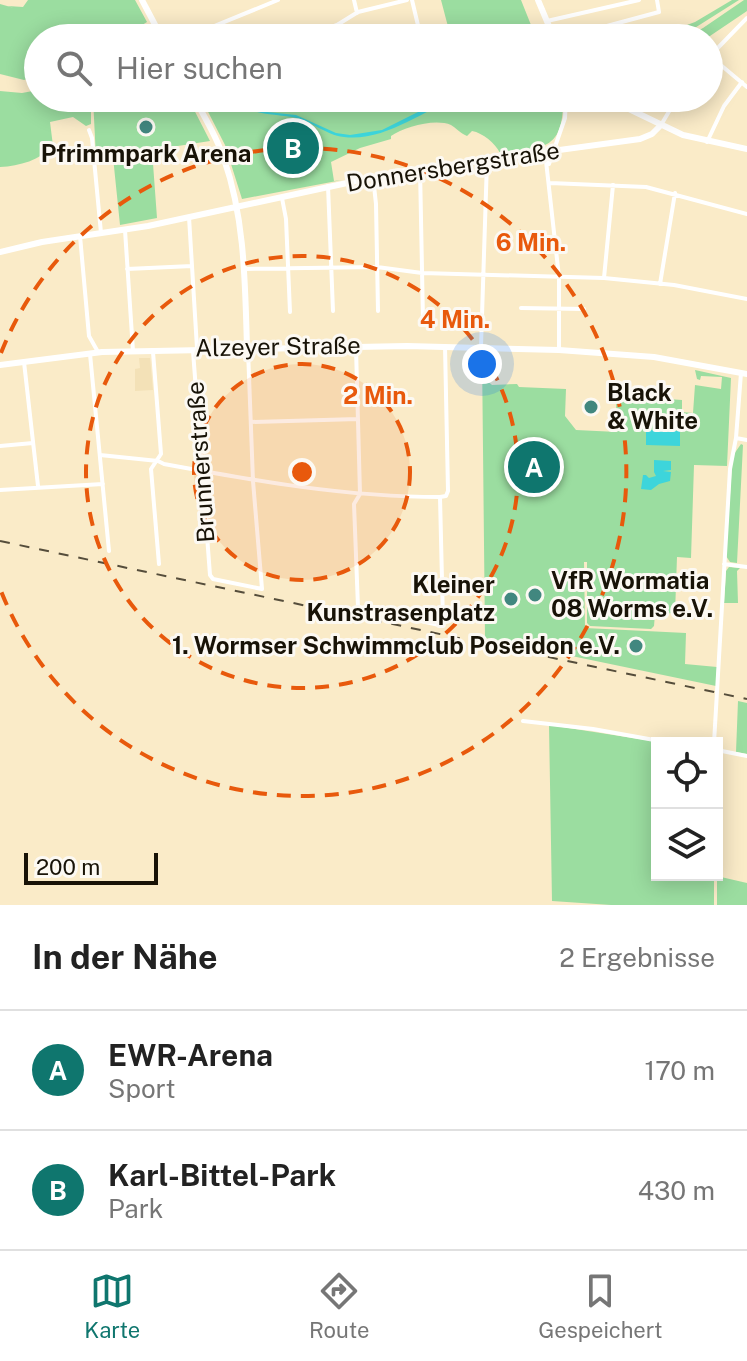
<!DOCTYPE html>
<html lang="de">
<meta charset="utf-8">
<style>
body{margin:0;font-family:"Public Sans",sans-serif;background:#f2f2f2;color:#222}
.controls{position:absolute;right:24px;bottom:24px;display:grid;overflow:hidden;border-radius:0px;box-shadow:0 4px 20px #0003}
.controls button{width:72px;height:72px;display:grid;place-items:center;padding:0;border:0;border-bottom:2px solid #e0e0e0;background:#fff;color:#222;font:40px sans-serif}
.scale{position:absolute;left:24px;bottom:20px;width:134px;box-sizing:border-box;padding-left:8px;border:4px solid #181307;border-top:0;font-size:22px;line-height:28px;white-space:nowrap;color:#181307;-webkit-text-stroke:6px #fcf9f3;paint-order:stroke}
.you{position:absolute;left:482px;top:364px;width:28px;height:28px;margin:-20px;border:6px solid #fff;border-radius:50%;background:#1a73e8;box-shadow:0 0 0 12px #1a73e833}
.badge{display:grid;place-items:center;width:52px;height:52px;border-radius:50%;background:#0f766e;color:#fff;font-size:26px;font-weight:700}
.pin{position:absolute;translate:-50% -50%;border:4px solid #fff;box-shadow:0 2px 8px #0006}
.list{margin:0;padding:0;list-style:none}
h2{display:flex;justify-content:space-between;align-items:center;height:104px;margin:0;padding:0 32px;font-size:34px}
h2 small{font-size:26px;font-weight:400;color:#767676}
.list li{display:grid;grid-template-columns:52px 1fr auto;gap:24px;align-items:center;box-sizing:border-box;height:120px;padding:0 32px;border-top:2px solid #e0e0e0}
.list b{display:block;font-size:30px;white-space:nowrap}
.list p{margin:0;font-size:26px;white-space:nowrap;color:#767676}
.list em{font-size:26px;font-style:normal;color:#767676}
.icon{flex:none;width:44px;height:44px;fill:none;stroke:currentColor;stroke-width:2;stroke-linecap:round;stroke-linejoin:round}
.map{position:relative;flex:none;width:747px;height:905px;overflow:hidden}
.search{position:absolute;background:#fff;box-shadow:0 4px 20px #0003;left:24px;right:24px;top:24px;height:88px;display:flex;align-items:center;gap:20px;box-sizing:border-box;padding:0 28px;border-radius:44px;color:#767676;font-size:30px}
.sheet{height:344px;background:#fff}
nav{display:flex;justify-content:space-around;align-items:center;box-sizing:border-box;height:112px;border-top:2px solid #e0e0e0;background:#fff;font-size:22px;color:#767676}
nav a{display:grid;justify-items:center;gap:4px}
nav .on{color:#0f766e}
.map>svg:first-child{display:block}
.built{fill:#f3e1b7}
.green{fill:#9bdda0}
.water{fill:#3dd5db}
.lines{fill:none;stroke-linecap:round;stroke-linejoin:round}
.street{stroke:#fff;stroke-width:4}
.secondary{stroke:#fff;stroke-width:6}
.rail{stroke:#554d3b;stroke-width:2;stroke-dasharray:10 10;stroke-linecap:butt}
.ring{fill:none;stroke:#e8590c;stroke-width:4;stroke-dasharray:14 10}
.poi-dot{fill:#41877f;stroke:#fcf9f3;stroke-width:3}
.labels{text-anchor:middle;stroke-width:6;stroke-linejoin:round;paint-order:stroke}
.poi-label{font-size:24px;font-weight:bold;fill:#181307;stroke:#fcf9f3;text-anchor:start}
.street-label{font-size:24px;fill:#181307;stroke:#fcf9f3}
.centre{fill:#e8590c;stroke:#fcf9f3;stroke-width:4}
.ring-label{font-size:24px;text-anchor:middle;font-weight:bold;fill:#e8590c;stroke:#fcf9f3;stroke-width:6;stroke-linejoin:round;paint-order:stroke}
</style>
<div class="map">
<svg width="747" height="905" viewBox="0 0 747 905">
<rect width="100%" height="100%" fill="#faebc8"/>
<path class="built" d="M139,358H150L153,390L135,391V369L140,368Z"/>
<path class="green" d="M28,0H135L147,22L121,38H38V76L24,80L0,74V4L14,8L8,6L23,7Z
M441,0H521L533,30L520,35L521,38H451Z
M732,0H739L682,36L652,38L695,22Z
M744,0H747V11L707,38H684L703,28Z
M38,90V98H48L51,108L65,107L66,98H91V124L86,126L73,117L50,122L53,146C40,160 20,166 0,167V91L22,93Z
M93,98H188L210,141L152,150L157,218L120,225L113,157L96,158Z
M201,98H563C564,151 543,148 500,153C495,143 483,133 472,131L467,136C460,133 456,128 451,125C435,118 404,127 391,136V139L360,148L331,162L334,181L342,180L242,199L225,145Z
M482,354L485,356L484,378L492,385L517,384L519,387L566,389L565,416L576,430L617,432L616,402H622V397L637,398V391L644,389L667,393L668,399L682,400V412L693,413L695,385L721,389L722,377L701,376L700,380L697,379L695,370L731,378L727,466L694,465L691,558L677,557L675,613L655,614L654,626L651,629L590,626L587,623V562H584L585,628L686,633L685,664L717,667L716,686L485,638Z
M741,444L743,445L737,563L730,562L726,556L732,465L734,454Z
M729,567L740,568L737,571L738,603H724L726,571Z
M738,701L747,703V754L736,752Z
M549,725L665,743H657V875H714V905H611L552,901Z
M721,877L747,883V905H717V879Z"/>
<path class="water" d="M229,98L258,111L296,115L336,133L350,135L382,130L440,101L460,98C421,110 386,142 344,137C325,135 311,120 292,117C267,113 250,115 229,98Z
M646,430L680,431V446L646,445Z
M654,460L671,461V470L663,471L671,472L670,481L659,484L651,490L641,489L643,475H646L649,478L656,476L654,472Z"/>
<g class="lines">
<path class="street" d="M354,0L357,13
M412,0L421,38
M547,21L639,0
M185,38L278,0
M300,38L337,25L358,12L407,0
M594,38L592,30L659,12L657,0
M710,56L747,87
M709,57L747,18
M661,125L677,98
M89,130L92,138L101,233
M707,142L724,106L742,82
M545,152L559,277V349
M549,164L565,118L566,98
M420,168L423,321
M373,177L376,204L378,311
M550,183L646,187L747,214
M328,186L333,311
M282,198L286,219L290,312
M189,217L197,348
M125,230L133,351
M80,236L89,336L98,352
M127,269L192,266
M244,269L377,267L422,273L604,278L674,285L747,299
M604,278L613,185
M660,284L675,193
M521,308L584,309
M481,347L487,161
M356,348L360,494L354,504L358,607L439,625L443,622L440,497L446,496L448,491L445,346
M193,351L210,575L213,579L262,589L253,481L248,350
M153,352L161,454L151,469L159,564
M90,354L109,551
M24,362L38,486
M251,422L358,419
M736,438L747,440
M0,446L33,443
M100,455L158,461L164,464C256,481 346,497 440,497
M0,490L103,484
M724,564L747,567
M523,721L593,729L671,743
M714,743L730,469L736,438L741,373
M717,750L747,756"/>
<path class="secondary" d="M142,0L162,38
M538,0L554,38
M194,98C205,118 217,137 224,159C245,219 245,284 247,347
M606,98L683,135L747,149
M0,252L42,242L148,226L398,172L640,139L652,134L661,125
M0,365L102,352L407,346L559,350L654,357L747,374"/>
<path class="rail" d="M0,541L747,699"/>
</g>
<circle cx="302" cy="472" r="108" fill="#e8590c" fill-opacity=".12"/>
<g class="ring">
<circle cx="302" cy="472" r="108"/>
<circle cx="302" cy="472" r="216"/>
<path d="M1 353A324 324 0 1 1 1 591"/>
</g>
<g class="poi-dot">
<circle cx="146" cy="127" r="8"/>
<circle cx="591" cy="407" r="8"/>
<circle cx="535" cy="595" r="8"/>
<circle cx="511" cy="599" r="8"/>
<circle cx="636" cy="646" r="8"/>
</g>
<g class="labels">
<g class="poi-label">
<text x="146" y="162" text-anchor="middle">Pfrimmpark Arena</text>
<text x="607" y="401">Black<tspan x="607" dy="28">&amp; White</tspan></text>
<text x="551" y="589">VfR Wormatia<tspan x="551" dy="28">08 Worms e.V.</tspan></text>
<text x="495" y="593" text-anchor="end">Kleiner<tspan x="495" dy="28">Kunstrasenplatz</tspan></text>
<text x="620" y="654" text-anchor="end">1. Wormser Schwimmclub Poseidon e.V.</text>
</g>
<g class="street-label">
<text transform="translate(453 167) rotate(-9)" y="8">Donnersbergstraße</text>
<text transform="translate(278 347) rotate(-1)" y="8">Alzeyer Straße</text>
<text transform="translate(201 462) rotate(-94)" y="8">Brunnerstraße</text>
</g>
</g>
<circle cx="302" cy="472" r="12" class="centre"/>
<g class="ring-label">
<text x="531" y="251">6 Min.</text>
<text x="455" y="328">4 Min.</text>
<text x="378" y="404">2 Min.</text>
</g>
</svg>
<div class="controls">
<button><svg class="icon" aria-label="locate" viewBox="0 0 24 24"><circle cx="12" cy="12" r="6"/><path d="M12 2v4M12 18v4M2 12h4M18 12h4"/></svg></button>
<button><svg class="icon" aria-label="layers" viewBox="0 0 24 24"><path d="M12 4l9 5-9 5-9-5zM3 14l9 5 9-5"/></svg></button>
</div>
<div class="scale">200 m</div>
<div class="you"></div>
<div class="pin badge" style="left:534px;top:467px">A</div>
<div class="pin badge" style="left:293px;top:148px">B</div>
<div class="search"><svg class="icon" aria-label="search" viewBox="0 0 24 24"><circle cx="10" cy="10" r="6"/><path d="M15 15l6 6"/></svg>Hier suchen</div>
</div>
<section class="sheet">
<h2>In der Nähe<small>2 Ergebnisse</small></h2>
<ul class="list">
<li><span class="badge">A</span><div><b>EWR-Arena</b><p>Sport</p></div><em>170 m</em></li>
<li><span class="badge">B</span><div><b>Karl-Bittel-Park</b><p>Park</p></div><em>430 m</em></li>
</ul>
</section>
<nav>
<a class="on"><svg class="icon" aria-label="map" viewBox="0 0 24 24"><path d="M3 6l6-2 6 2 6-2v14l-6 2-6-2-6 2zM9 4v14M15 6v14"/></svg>Karte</a>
<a><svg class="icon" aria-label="directions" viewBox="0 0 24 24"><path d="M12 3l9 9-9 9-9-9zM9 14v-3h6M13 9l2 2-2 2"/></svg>Route</a>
<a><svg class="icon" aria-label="saved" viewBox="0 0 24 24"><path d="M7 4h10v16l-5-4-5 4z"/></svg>Gespeichert</a>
</nav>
